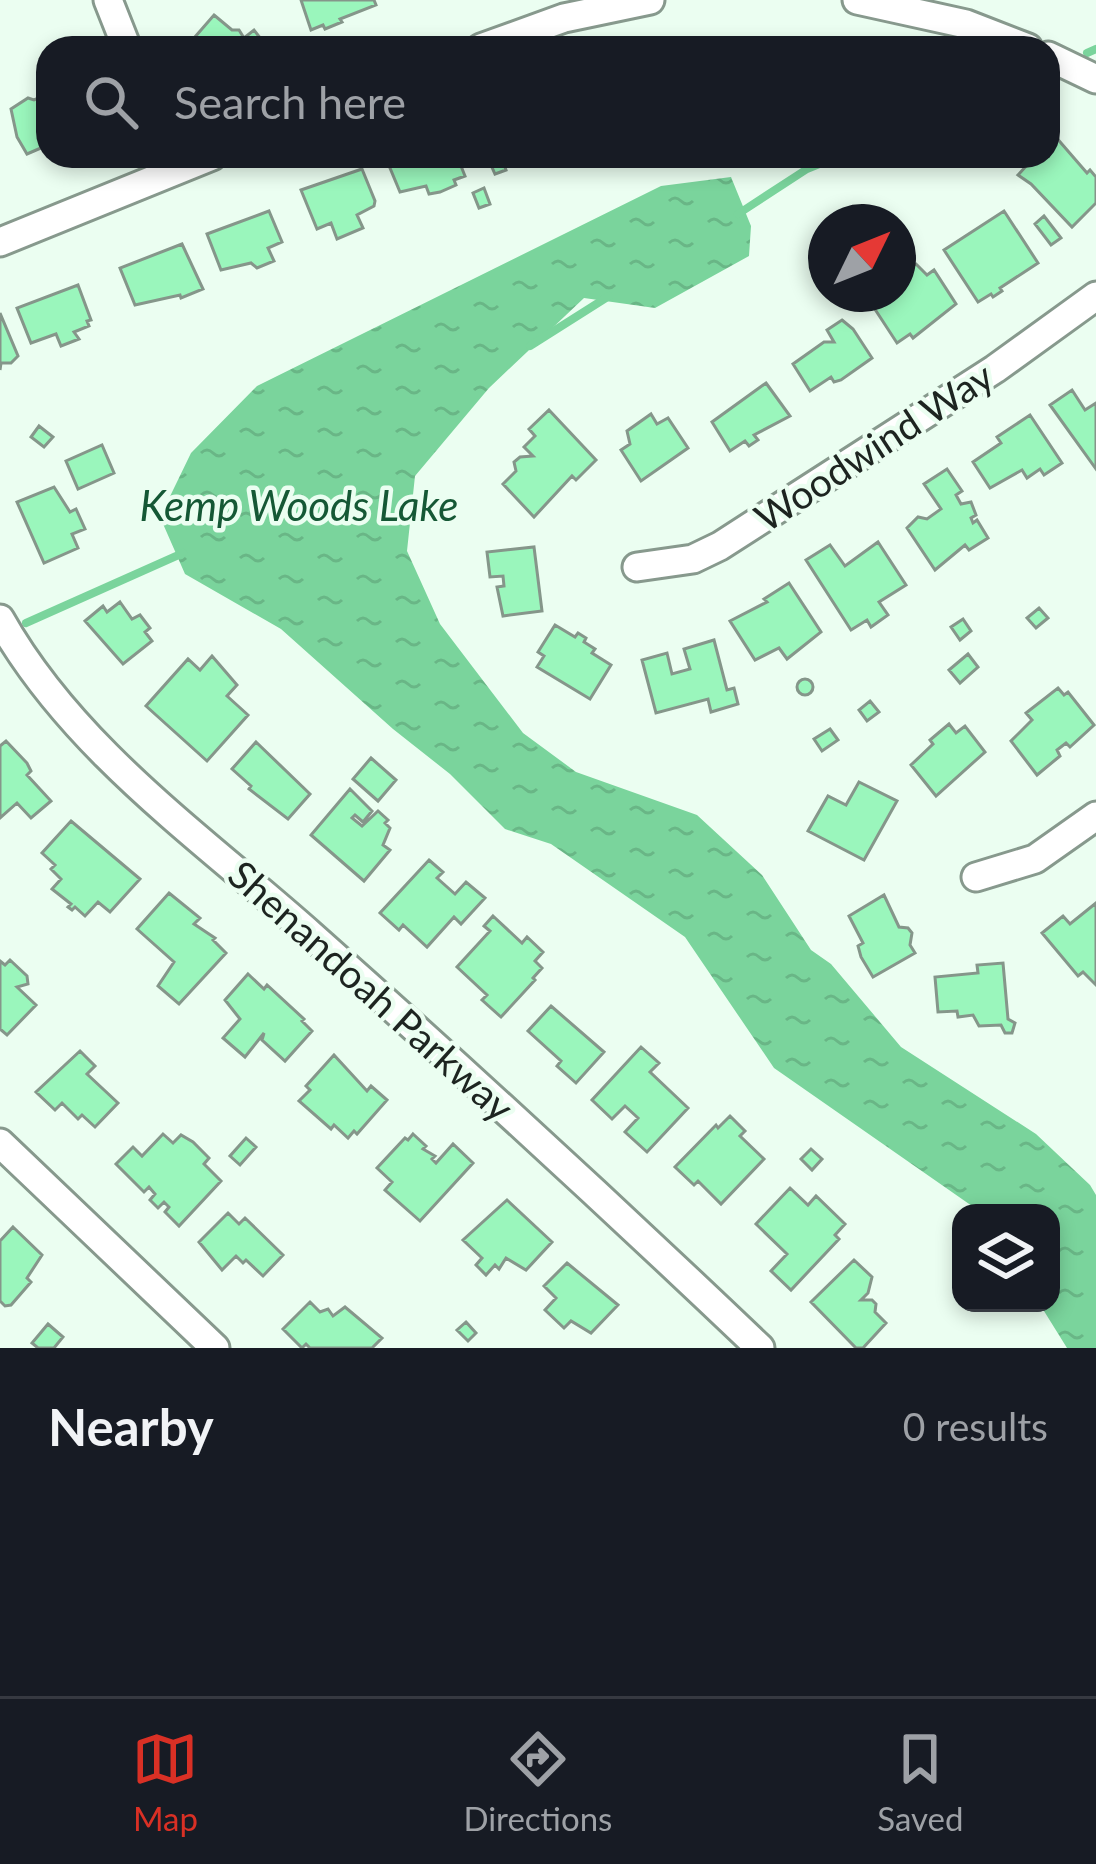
<!DOCTYPE html>
<style>
body{margin:0;font-family:Lato,sans-serif;background:#20242c;color:#f1f3f6}
.controls{position:absolute;right:36px;bottom:36px;display:grid;overflow:hidden;border-radius:24px;box-shadow:0 6px 18px #0003}
.controls button{width:108px;height:108px;display:grid;place-items:center;padding:0;border:0;border-bottom:3px solid #363941;background:#171b24;color:#f1f3f6;font:60px sans-serif}
.compass{position:absolute;left:808px;top:204px;width:108px;height:108px;border-radius:50%;background:#171b24;box-shadow:0 6px 18px #0003;rotate:47deg}
.list{margin:0;padding:0;list-style:none}
h2{display:flex;justify-content:space-between;align-items:center;height:156px;margin:0;padding:0 48px;font-size:51px}
h2 small{font-size:39px;font-weight:400;color:#9ea1a6}
.icon{flex:none;width:66px;height:66px;fill:none;stroke:currentColor;stroke-width:2;stroke-linecap:round;stroke-linejoin:round}
.map{position:relative;flex:none;width:1096px;height:1348px;overflow:hidden}
.search{position:absolute;background:#171b24;box-shadow:0 6px 18px #0003;left:36px;right:36px;top:36px;height:132px;display:flex;align-items:center;gap:30px;box-sizing:border-box;padding:0 42px;border-radius:36px;color:#9ea1a6;font-size:45px}
.sheet{height:348px;background:#171b24}
nav{display:flex;justify-content:space-around;align-items:center;box-sizing:border-box;height:168px;border-top:3px solid #363941;background:#171b24;font-size:33px;color:#9ea1a6}
nav a{display:grid;justify-items:center;gap:6px}
nav .on{color:#d93025}
.map>svg:first-child{display:block}
.water{fill:url(#water-ripples)}
.lines{fill:none;stroke-linecap:round;stroke-linejoin:round}
.stream{stroke:#7ad49c;stroke-width:8}
.building{fill:#9af6bc;stroke:#85968a;stroke-width:3}
.minor-casing{stroke:#87998d;stroke-width:33}
.minor{stroke:#fff;stroke-width:27}
.labels{text-anchor:middle;stroke-width:9;stroke-linejoin:round;paint-order:stroke}
.street-label{font-size:39px;fill:#1d2420;stroke:#ebfef1}
.water-label{font-size:42px;font-style:italic;fill:#155835;stroke:#ebfef1}
</style>
<div class="map">
<svg width="1096" height="1348" viewBox="0 0 1096 1348">
<defs>
<pattern id="water-ripples" width="26" height="14" patternUnits="userSpaceOnUse" patternTransform="scale(3)"><rect width="26" height="14" fill="#7ad49c"/><path d="M2 4q2-2 4 0t4 0M15 11q2-2 4 0t4 0" fill="none" stroke="#69b686"/></pattern>
</defs>
<rect width="100%" height="100%" fill="#ebfef1"/>
<path class="water" d="M731,177L751,226L749,256L655,308L584,298L489,388L415,476L407,551L440,624L523,733L576,772L697,815L762,875L811,950L831,964L901,1047L1036,1134L1090,1185L1096,1195V1348H1067L1039,1303H1051V1213H982L774,1068L685,937L551,844L505,829L450,774L393,729L281,629L185,574L160,517L191,453L257,386L661,186Z"/>
<g class="lines">
<path class="stream" d="M1087,53L1096,49
M738,214L807,169L839,156
M530,346L609,296
M26,623L183,553"/>
</g>
<path class="building" d="M301,0H374L376,5L340,19L342,22L325,29L323,25L311,30Z
M214,15L232,30H239L244,38L254,30L265,44L262,48H191L188,45Z
M48,94V145L27,154L17,137L11,109L28,98L34,100Z
M1048,128L1087,173L1090,170L1096,177V203L1072,227L1031,184L1018,175L1028,164L1021,156H1048Z
M385,156H457L465,176L454,180L456,185L440,192L429,194L426,186L400,192Z
M487,156H509L502,159L506,170L495,174Z
M362,169L375,201L374,206L357,215L363,228L337,239L331,223L317,229L301,190Z
M484,188L490,204L479,208L473,193Z
M269,211L282,242L268,248L274,261L257,268L251,263L221,270L207,234Z
M1004,211L1038,263L1000,288L1002,291L993,297L991,294L978,302L944,250Z
M1044,216L1061,238L1051,245L1035,224Z
M182,244L203,289L181,298L180,295L135,305L120,268Z
M916,264L927,275L934,270L956,304L913,338L910,334L897,343L865,294H890L892,298L901,292L898,274Z
M78,285L91,320L87,321L89,326L74,332L79,339L61,346L56,334L31,343L17,308Z
M0,313L18,356L11,363H1L0,370Z
M842,320L853,329L872,358L841,380L834,382L831,377L810,391L793,364L824,342H834L827,330Z
M766,383L790,416L754,435L758,440L749,446L745,441L730,451L712,422Z
M1072,390L1085,410L1096,403V469L1050,405Z
M549,410L596,460L576,480L572,476L534,517L503,484L516,471L514,462L520,457L533,456L524,447L535,436L529,429Z
M651,414L657,424L668,418L688,448L641,481L621,450L630,444L627,431Z
M1030,415L1062,463L1044,475L1040,469L1027,478L1022,470L990,488L973,462L1001,443L997,437Z
M39,426L53,437L44,447L31,437Z
M102,445L114,473L78,489L66,461Z
M947,469L962,491L956,495L961,504L971,502L976,515L971,518L973,523L977,520L988,538L969,550L965,545L935,570L907,528L918,517L927,519L941,509L924,484Z
M54,487L70,512L76,509L85,529L72,534L78,548L44,563L17,502Z
M878,542L906,585L879,602L888,615L871,627L867,620L851,630L806,560L830,545L845,566Z
M534,547L542,611L503,616L497,587L504,586L503,576L490,577L487,552Z
M789,583L821,632L787,659L779,648L755,660L730,621L767,602L764,599Z
M120,602L132,619L140,615L150,628L145,632L152,641L123,664L85,621L103,606L107,612Z
M1039,608L1048,618L1036,628L1027,618Z
M963,619L971,631L960,640L951,627Z
M555,625L575,637L578,633L586,638L584,642L595,649L592,653L611,665L590,699L537,667L544,656L538,652Z
M714,640L727,690L734,688L738,704L711,712L708,699L656,713L642,660L667,653L672,674L690,669L684,649Z
M968,654L978,667L960,683L949,670Z
M212,656L237,685L227,696L248,715L207,761L146,706L188,659L200,670Z
M797 687a8 8 0 1 1 16 0a8 8 0 1 1-16 0Z
M1058,688L1064,695L1068,692L1094,725L1070,747L1066,743L1057,750L1060,756L1037,775L1011,741L1032,720L1026,713Z
M870,701L879,712L867,721L859,710Z
M949,724L956,733L965,726L985,752L936,796L911,765L933,744L930,740Z
M830,729L838,740L822,751L814,739Z
M6,741L27,763L31,771L27,775L51,801L31,818L17,803L0,818V746Z
M256,742L310,794L288,819L249,789L251,786L232,769Z
M371,758L396,780L378,801L353,779Z
M859,782L897,801L864,860L808,831L828,796L846,805Z
M350,789L372,811L363,822L355,815L352,818L362,826L378,811L388,820L385,823L390,828L383,845L390,850L364,881L311,835Z
M71,821L140,879L110,912L98,902L85,916L75,907L72,910L68,907L71,904L52,889L61,879L51,869L55,865L42,853Z
M429,860L443,872L437,878L455,894L466,882L485,898L461,924L454,917L427,947L403,925L399,930L380,913Z
M169,893L200,918L194,924L215,938L213,940L226,953L179,1004L158,986L174,962L137,929Z
M884,895L899,927L908,928L912,933L910,945L915,953L873,977L861,957L858,946L863,943L849,916Z
M1096,903V985L1083,972L1078,976L1042,933L1063,916L1070,924Z
M493,916L522,943L527,937L543,952L535,961L542,968L533,978L535,980L501,1017L482,1000L487,995L457,967L490,931L484,926Z
M10,960L27,976L28,984L17,987L36,1005L7,1035L0,1029V961L5,965Z
M1003,963L1008,1019L1015,1023L1012,1033H1005L1001,1025L979,1026L973,1015L958,1017L957,1011L938,1012L935,977L978,973L977,965Z
M248,974L264,989L267,985L304,1019L302,1021L312,1031L285,1061L262,1040L264,1033L245,1057L223,1038L240,1019L225,1000Z
M551,1006L604,1052L576,1083L557,1066L561,1061L528,1031Z
M641,1047L659,1063L650,1072L688,1108L647,1152L625,1132L638,1118L625,1106L612,1119L592,1100Z
M80,1051L95,1066L87,1074L118,1103L95,1127L82,1115L78,1119L62,1103L55,1110L36,1092Z
M334,1055L367,1091L371,1086L387,1100L357,1134L354,1131L348,1138L334,1125L331,1129L299,1101L310,1090L306,1086Z
M730,1116L745,1131L740,1136L764,1159L721,1204L698,1181L694,1185L675,1167L716,1125L718,1128Z
M163,1134L173,1143L181,1135L193,1142L209,1158L204,1164L221,1181L179,1226L165,1212L169,1207L164,1202L158,1208L150,1200L155,1194L149,1187L144,1192L116,1164L133,1147L142,1156Z
M413,1134L426,1146L423,1149L435,1156L432,1159L436,1163L453,1144L473,1163L420,1221L385,1190L392,1182L377,1168L405,1138L408,1140Z
M246,1138L256,1147L240,1165L230,1156Z
M811,1149L822,1159L812,1170L801,1159Z
M790,1188L808,1205L816,1196L845,1224L835,1235L839,1239L791,1290L771,1271L787,1254L756,1224Z
M507,1200L552,1242L526,1270L506,1258L499,1269L495,1265L486,1275L476,1265L482,1258L463,1240Z
M228,1213L239,1224L245,1218L283,1255L263,1276L246,1260L243,1263L236,1256L222,1270L199,1242Z
M13,1227L42,1255L27,1278L31,1282L11,1305L5,1306L0,1301V1241Z
M854,1260L872,1277L868,1293L861,1300H872L876,1304L875,1312L886,1323L863,1348H856L811,1302Z
M567,1263L618,1305L591,1333L571,1321L564,1328L545,1310L556,1298L544,1286Z
M310,1302L320,1312L328,1309L333,1316L345,1307L382,1338L372,1348H310L306,1344L302,1348L283,1329Z
M466,1322L476,1333L468,1341L457,1330Z
M48,1324L63,1337L54,1348H38L32,1343Z"/>
<g class="lines">
<g class="minor-casing">
<path id="minor" d="M108,0L127,48
M857,0L966,24L1028,48
M481,48L564,18L650,0
M1048,56L1096,79
M0,242L212,156
M637,567L693,559L720,546L995,369L1096,296
M0,619C73,749 202,838 311,935C463,1070 613,1208 760,1348
M976,877L1035,859L1096,816
M0,1143L215,1348"/>
</g>
<use href="#minor" class="minor"/>
</g>
<g class="labels">
<g class="street-label">
<text transform="translate(874 447) rotate(-33)" y="14">Woodwind Way</text>
<text transform="translate(371 991) rotate(42)" y="14">Shenandoah Parkway</text>
</g>
<g class="water-label">
<text x="299" y="521">Kemp Woods Lake</text>
</g>
</g>
</svg>
<div class="controls">
<button><svg class="icon" aria-label="layers" viewBox="0 0 24 24"><path d="M12 4l9 5-9 5-9-5zM3 14l9 5 9-5"/></svg></button>
</div>
<svg class="compass" viewBox="-18 -18 36 36"><path d="M0-13l5 13h-10z" fill="#e53935"/><path d="M0 13l5-13h-10z" fill="#9ea1a6"/></svg>
<div class="search"><svg class="icon" aria-label="search" viewBox="0 0 24 24"><circle cx="10" cy="10" r="6"/><path d="M15 15l6 6"/></svg>Search here</div>
</div>
<section class="sheet">
<h2>Nearby<small>0 results</small></h2>
<ul class="list">
</ul>
</section>
<nav>
<a class="on"><svg class="icon" aria-label="map" viewBox="0 0 24 24"><path d="M3 6l6-2 6 2 6-2v14l-6 2-6-2-6 2zM9 4v14M15 6v14"/></svg>Map</a>
<a><svg class="icon" aria-label="directions" viewBox="0 0 24 24"><path d="M12 3l9 9-9 9-9-9zM9 14v-3h6M13 9l2 2-2 2"/></svg>Directions</a>
<a><svg class="icon" aria-label="saved" viewBox="0 0 24 24"><path d="M7 4h10v16l-5-4-5 4z"/></svg>Saved</a>
</nav>
